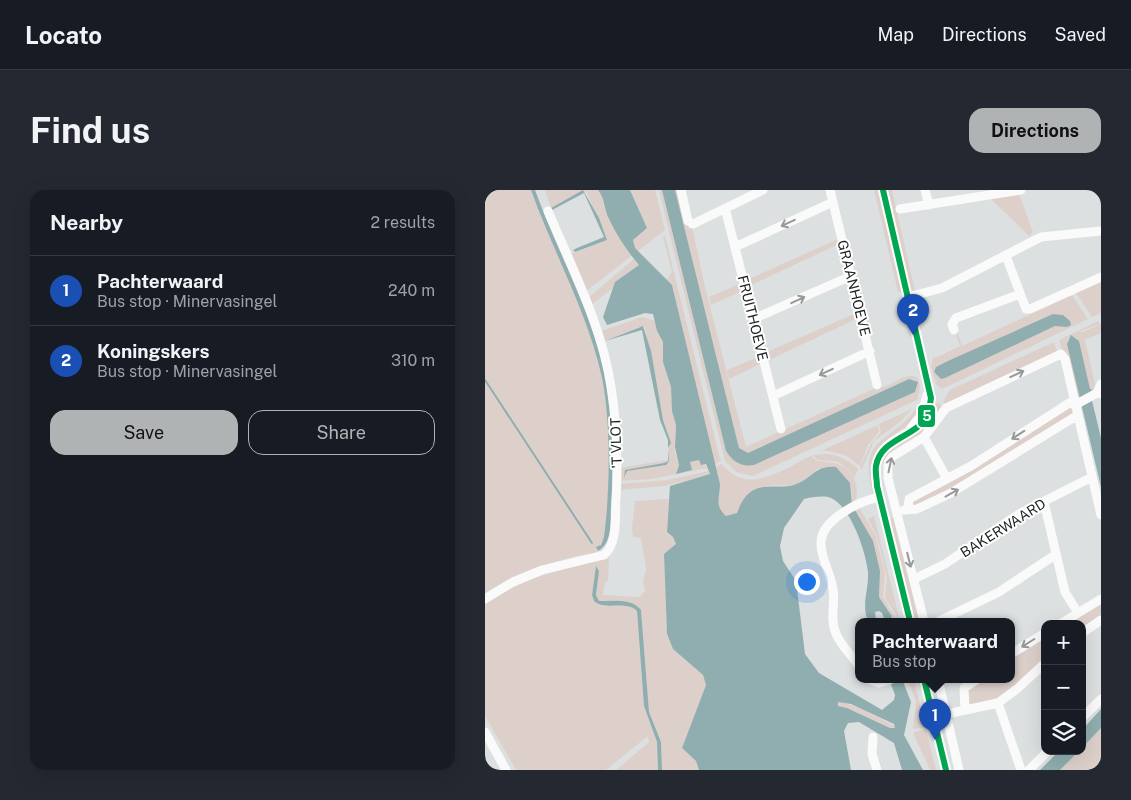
<!DOCTYPE html>
<meta charset="utf-8">
<style>
body{margin:0;font-family:"Public Sans",sans-serif;background:#242831;color:#f1f3f6}
.controls{position:absolute;right:15px;bottom:15px;display:grid;overflow:hidden;border-radius:10px;box-shadow:0 5px 20px #0002}
.controls button{width:45px;height:45px;display:grid;place-items:center;padding:0;border:0;border-bottom:1px solid #363941;background:#171b24;color:#f1f3f6;font:25px sans-serif}
.you{position:absolute;left:321px;top:391px;width:18px;height:18px;margin:-12px;border:4px solid #fff;border-radius:50%;background:#1a73e8;box-shadow:0 0 0 8px #1a73e833}
.badge{display:grid;place-items:center;width:32px;height:32px;border-radius:50%;background:#b0b3b4;color:#fff;font-size:16px;font-weight:700}
.pin{position:absolute;translate:-50% -41px;filter:drop-shadow(0 1px 2px #0008)}
.pin::after{content:'';position:absolute;top:26px;width:18px;height:15px;background:inherit;clip-path:polygon(0 0,100% 0,50% 100%)}
.popup{position:absolute;left:370px;top:428px;width:160px;height:65px;box-sizing:border-box;display:grid;place-content:center;border-radius:10px;background:#171b24;filter:drop-shadow(0 1px 4px #0005);font-size:16px;white-space:nowrap;color:#9ea1a6}
.popup b{font-size:19px;color:#f1f3f6}
.popup::after{content:'';position:absolute;left:50%;top:100%;margin-left:-10px;border:10px solid transparent;border-top-color:#171b24}
.list{margin:0;padding:0;list-style:none}
h2{display:flex;justify-content:space-between;align-items:center;height:65px;margin:0;padding:0 20px;font-size:21px}
h2 small{font-size:16px;font-weight:400;color:#9ea1a6}
.list li{display:grid;grid-template-columns:32px 1fr auto;gap:15px;align-items:center;box-sizing:border-box;height:70px;padding:0 20px;border-top:1px solid #363941}
.list b{display:block;font-size:19px;white-space:nowrap}
.list p{margin:0;font-size:16px;white-space:nowrap;color:#9ea1a6}
.list em{font-size:16px;font-style:normal;color:#9ea1a6}
.actions{display:flex;gap:10px;padding:15px 20px}
.actions a{flex:1;padding:11px 0;border:1px solid #b0b3b4;border-radius:15px;text-align:center;font-size:18px;color:#b0b3b4}
.actions .main{background:#b0b3b4;color:#111}
.icon{flex:none;width:28px;height:28px;fill:none;stroke:currentColor;stroke-width:2;stroke-linecap:round;stroke-linejoin:round}
.map{position:relative;flex:none;width:616px;height:580px;overflow:hidden;border-radius:15px}
header{display:flex;align-items:center;gap:30px;box-sizing:border-box;height:70px;padding:0 25px;background:#171b24;border-bottom:1px solid #363941}
header strong{font-size:24px}
nav{display:flex;gap:28px;margin-inline-start:auto;font-size:18px}
.intro{display:flex;align-items:center;justify-content:space-between;box-sizing:border-box;height:120px;padding:0 30px}
h1{margin:0;font-size:35px}
.button{padding:12px 22px;border-radius:15px;background:#b0b3b4;color:#111;font-size:18px;font-weight:700}
main{display:flex;gap:30px;padding:0 30px}
aside{flex:1;background:#171b24;border-radius:15px;box-shadow:0 5px 20px #0002}
.map>svg:first-child{display:block}
.green{fill:#ddd0cb;fill-rule:evenodd}
.water{fill:#90aeaf;fill-rule:evenodd}
.lines{fill:none;stroke-linecap:round;stroke-linejoin:round}
.stream{stroke:#90aeaf;stroke-width:2}
.minor{stroke:#fafafa;stroke-width:9}
.bus-1-casing{stroke:#fff;stroke-width:10}
.bus-1{stroke:#00a651;stroke-width:6}
.oneway{stroke:#979898}
.labels{text-anchor:middle;stroke-width:4;stroke-linejoin:round;paint-order:stroke}
.street-label{font-size:14px;fill:#1e2121;stroke:#fff}
.line-badge{stroke:#fff;stroke-width:2}
.badge-label{font-size:14px;text-anchor:middle;font-weight:bold;fill:#fff}
</style>
<header>
<strong>Locato</strong>
<nav><a>Map</a><a>Directions</a><a>Saved</a></nav>
</header>
<div class="intro"><h1>Find us</h1><a class="button">Directions</a></div>
<main>
<aside>
<h2>Nearby<small>2 results</small></h2>
<ul class="list">
<li><span class="badge" style="background:#1a4fb4">1</span><div><b>Pachterwaard</b><p>Bus stop · Minervasingel</p></div><em>240 m</em></li>
<li><span class="badge" style="background:#1a4fb4">2</span><div><b>Koningskers</b><p>Bus stop · Minervasingel</p></div><em>310 m</em></li>
</ul>
<div class="actions"><a class="main">Save</a><a>Share</a></div>
</aside>
<div class="map">
<svg width="616" height="580" viewBox="0 0 616 580">
<rect width="100%" height="100%" fill="#dce0e0"/>
<path class="green" d="M0,0H46C68,62 103,123 117,188C124,224 124,269 123,306C122,323 125,347 111,360L115,365L77,373L104,363C66,372 33,382 0,403Z
M60,0H113L116,4L123,28L142,61L148,50L162,38L145,0H170L180,40L100,102L86,64L122,50L101,1L66,18Z
M174,0H177L241,261L247,269L269,275L430,202L433,192L424,189L263,264L254,258L190,0H194L204,39L207,38L208,41L220,97L261,257L393,197C406,199 419,180 433,188L435,197L432,210L268,286L251,282L240,271Z
M389,0H395L417,102H413Z
M401,0H407L430,101L425,99Z
M534,4L548,42L544,46L506,9Z
M180,46L235,269L236,271L229,274L187,95L182,90L187,82L178,47Z
M353,49L354,54L264,96L262,90Z
M149,69L154,75L130,92L128,98L105,116L103,108Z
M616,91V123L607,127L591,103Z
M255,94L257,101L226,115L224,107Z
M587,105L603,129L457,199L451,194L446,176L449,165L450,168L475,156L470,141H472L477,156ZM568,124L578,125L582,137L570,136L460,188L451,177Z
M369,124L373,128L282,171V162Z
M157,127L170,131L172,142L178,152V172L186,197L187,221L191,235L190,261L194,275L191,283L205,272L214,270L223,278L167,289L135,291L134,278L182,270L179,273L140,280V288L142,281L181,275L184,271V247L178,230L160,137H154L120,151L113,142Z
M613,131L615,134L593,142H598L616,134V143L600,150L610,194L608,200L605,199L584,148L582,150L595,208L592,210L574,150Z
M569,152L572,162L460,214L458,211L465,200Z
M273,167L275,174L244,189L242,180Z
M454,213L457,217L439,242L410,258L399,274L396,273L404,259L448,215Z
M437,215L428,231L402,250L394,260L388,305C372,243 405,256 432,217Z
M586,217L589,222L588,225L436,316L428,317L427,311Z
M427,219L416,231L389,251L377,279L375,277L386,254L396,242L394,234Z
M393,235L394,242L383,255L375,276L360,265L338,260Z
M341,264C355,265 363,270 373,279L369,288C353,268 355,272 333,270L328,265Z
M326,266L332,271C349,272 366,274 371,294C373,300 370,308 372,314L367,315L366,297L334,278C326,284 318,293 308,295C303,296 297,295 291,295C272,297 259,304 252,323L241,326C228,314 235,311 235,297C235,290 232,283 231,277L236,274C241,278 245,283 251,286C274,298 306,275 326,266Z
M224,281L225,285L179,296L136,300V317L133,316L134,294L182,290Z
M184,309L182,342L188,347L191,355L179,364L182,444L188,459L218,485L221,495L197,558L211,571L214,580H177L176,552L164,522L156,420C148,408 127,411 114,411L111,405L114,381L111,376L107,405L109,411C120,421 141,410 152,421L159,516L172,552L173,580H131L164,552L163,546L121,580H31L0,526V414L29,396L48,388L102,373C65,375 30,393 0,413V411C23,396 45,384 71,377C88,373 109,372 124,364L123,391L120,392L118,405L155,407L160,401L158,391L161,379L156,348L148,347L147,339L150,311Z
M374,317L391,346L400,384L398,407L412,431H407L406,425L394,407L395,381L369,319Z
M389,326L414,427L415,431L400,408L402,388L398,370L392,346L383,329Z
M406,328H409L434,431H428L405,334Z
M616,413V426L597,439V434H581Z
M560,447V468L540,488L512,508L483,515L481,500L500,489H526V466Z
M422,489H429L440,538L428,539L431,511Z
M354,511L380,520L411,537L410,539L405,538L362,518L353,516Z
M616,538V580H575L594,561H597V558Z
M441,539L451,580H445L429,545V542Z"/>
<path class="water" d="M46,0H50C72,61 106,120 120,184C128,222 130,277 126,316C125,331 128,353 113,361L111,357L116,355L119,347C125,302 126,233 117,188C103,123 68,62 46,0Z
M98,0L114,28L122,50L90,62L88,60L92,58L119,47L99,3L67,20L66,18Z
M113,0H145L162,38L148,50L150,58L187,95L235,294C235,308 229,315 241,326L252,323C255,315 259,306 267,301C280,293 296,299 309,295C327,289 330,275 351,277L365,293L367,315L388,351L395,381L394,407L406,425L407,431H400L397,423L394,421L390,422L391,431H383C376,414 384,400 383,382C381,362 366,317 346,308C339,305 327,307 319,309L299,338L295,356L298,371L311,391L320,464L334,483L397,520L409,510L410,505L404,489H417L426,512L419,545L438,580H417L409,553L374,532L363,533L359,541L366,580H214L211,571L197,558L221,495L218,485L188,459L182,444L179,364L191,354L188,347L182,342L185,296L225,284L221,274L216,275L214,270L205,272L207,280L191,284L194,275L190,257L191,235L187,221L186,197L178,172V152L172,141L168,124L160,123L122,135L118,127L130,92L154,75C142,61 132,46 124,29C119,20 120,8 113,0ZM353,512L366,514L409,534L410,538H405L362,518L353,516Z
M177,0H190L254,258L263,263L424,189L433,192L430,202L269,275C256,277 248,272 241,261Z
M568,124L578,125L585,131L586,135L582,137L570,136L460,188L456,189L449,182L451,177L465,170Z
M158,136L166,161L178,230L186,253L183,258L184,271L181,275L142,281L139,288L140,280L179,273L183,271V250L175,230L157,140L120,151Z
M586,145L594,151L605,199L608,200L605,202L616,248V297L582,154Z
M111,376L114,381L111,405L114,411C127,411 148,408 156,420L164,522L176,552L177,580H173L172,552L159,516L152,421C141,410 120,421 109,411L107,405Z
M616,519V538L597,558V540Z
M574,561H594L575,580H555Z"/>
<g class="lines">
<path class="stream" d="M0,190L107,353"/>
<path class="minor" d="M196,0L203,31L208,34L278,0
M345,0L392,195
M398,0L446,208C446,256 381,235 392,296L425,431
M440,0L444,15
M240,18L296,239
M415,19L536,0
M250,57L348,12
M521,66L541,119H545L616,87
M423,107L457,98L556,47L616,41
M268,129L366,86
M469,140L467,134L471,128L535,104
M612,203L616,194
M288,206L385,161
M426,238L437,224L442,205
M439,247L462,289
M559,312L580,402L593,423
M423,318L424,309L486,276L578,217L584,213L590,215L612,203L616,204
M419,320L432,319L466,303L593,225
M429,389L460,374L534,324L607,287
M0,409L28,392L57,380L119,365C133,353 130,327 131,311C133,273 132,234 126,197C117,136 87,78 63,21
M439,431L403,288V273L407,267L439,247L461,218L576,164L580,169L616,325
M454,431L514,402L570,365
M575,434L616,409
M597,443L616,430
M526,464L560,443
M374,476C364,462 348,448 348,430C347,420 350,409 348,399C346,384 336,369 336,354C335,330 374,311 395,307
M383,489L394,493L407,489
M439,489L461,580
M453,489L474,580
M513,513L536,580
M480,519L479,498L493,489
M448,527L513,513L533,498L560,473
M597,528L616,509
M0,542L21,580
M388,547L387,564L392,580
M544,580L563,561"/>
<g class="bus-1-casing">
<path id="bus-1" d="M398,0L446,208C445,213 445,219 443,224C432,248 396,247 391,276C390,282 392,290 392,296L425,431
M439,489L461,580"/>
</g>
<use href="#bus-1" class="bus-1"/>
</g>
<defs><path id="oneway-shaft" d="M-6 0H5M1.5-3L5.5 0L1.5 3" fill="none" stroke-width="1.6" stroke-linecap="round" stroke-linejoin="round" transform="scale(1.25)"/></defs>
<g class="oneway">
<use href="#oneway-shaft" transform="translate(303 33) rotate(155)"/>
<use href="#oneway-shaft" transform="translate(313 110) rotate(-25)"/>
<use href="#oneway-shaft" transform="translate(341 182) rotate(155)"/>
<use href="#oneway-shaft" transform="translate(532 184) rotate(-25)"/>
<use href="#oneway-shaft" transform="translate(533 245) rotate(147)"/>
<use href="#oneway-shaft" transform="translate(405 275) rotate(-78)"/>
<use href="#oneway-shaft" transform="translate(467 303) rotate(-29)"/>
<use href="#oneway-shaft" transform="translate(424 370) rotate(76)"/>
<use href="#oneway-shaft" transform="translate(543 453) rotate(148)"/>
</g>
<g class="labels">
<g class="street-label">
<text transform="translate(369 98) rotate(76)" y="5">GRAANHOEVE</text>
<text transform="translate(268 128) rotate(76)" y="5">FRUITHOEVE</text>
<text transform="translate(131 253) rotate(-92)" y="5">'T VLOT</text>
<text transform="translate(518 338) rotate(-32)" y="5">BAKERWAARD</text>
</g>
</g>
<rect class="line-badge" x="432" y="214" width="19" height="24" rx="5" fill="#00a651"/>
<g class="badge-label">
<text x="442" y="231">5</text>
</g>
</svg>
<div class="controls">
<button>+</button>
<button>−</button>
<button><svg class="icon" aria-label="layers" viewBox="0 0 24 24"><path d="M12 4l9 5-9 5-9-5zM3 14l9 5 9-5"/></svg></button>
</div>
<div class="you"></div>
<div class="pin badge" style="left:450px;top:550px;background:#1a4fb4">1</div>
<div class="popup"><b>Pachterwaard</b>Bus stop</div>
<div class="pin badge" style="left:428px;top:145px;background:#1a4fb4">2</div>
</div>
</main>
